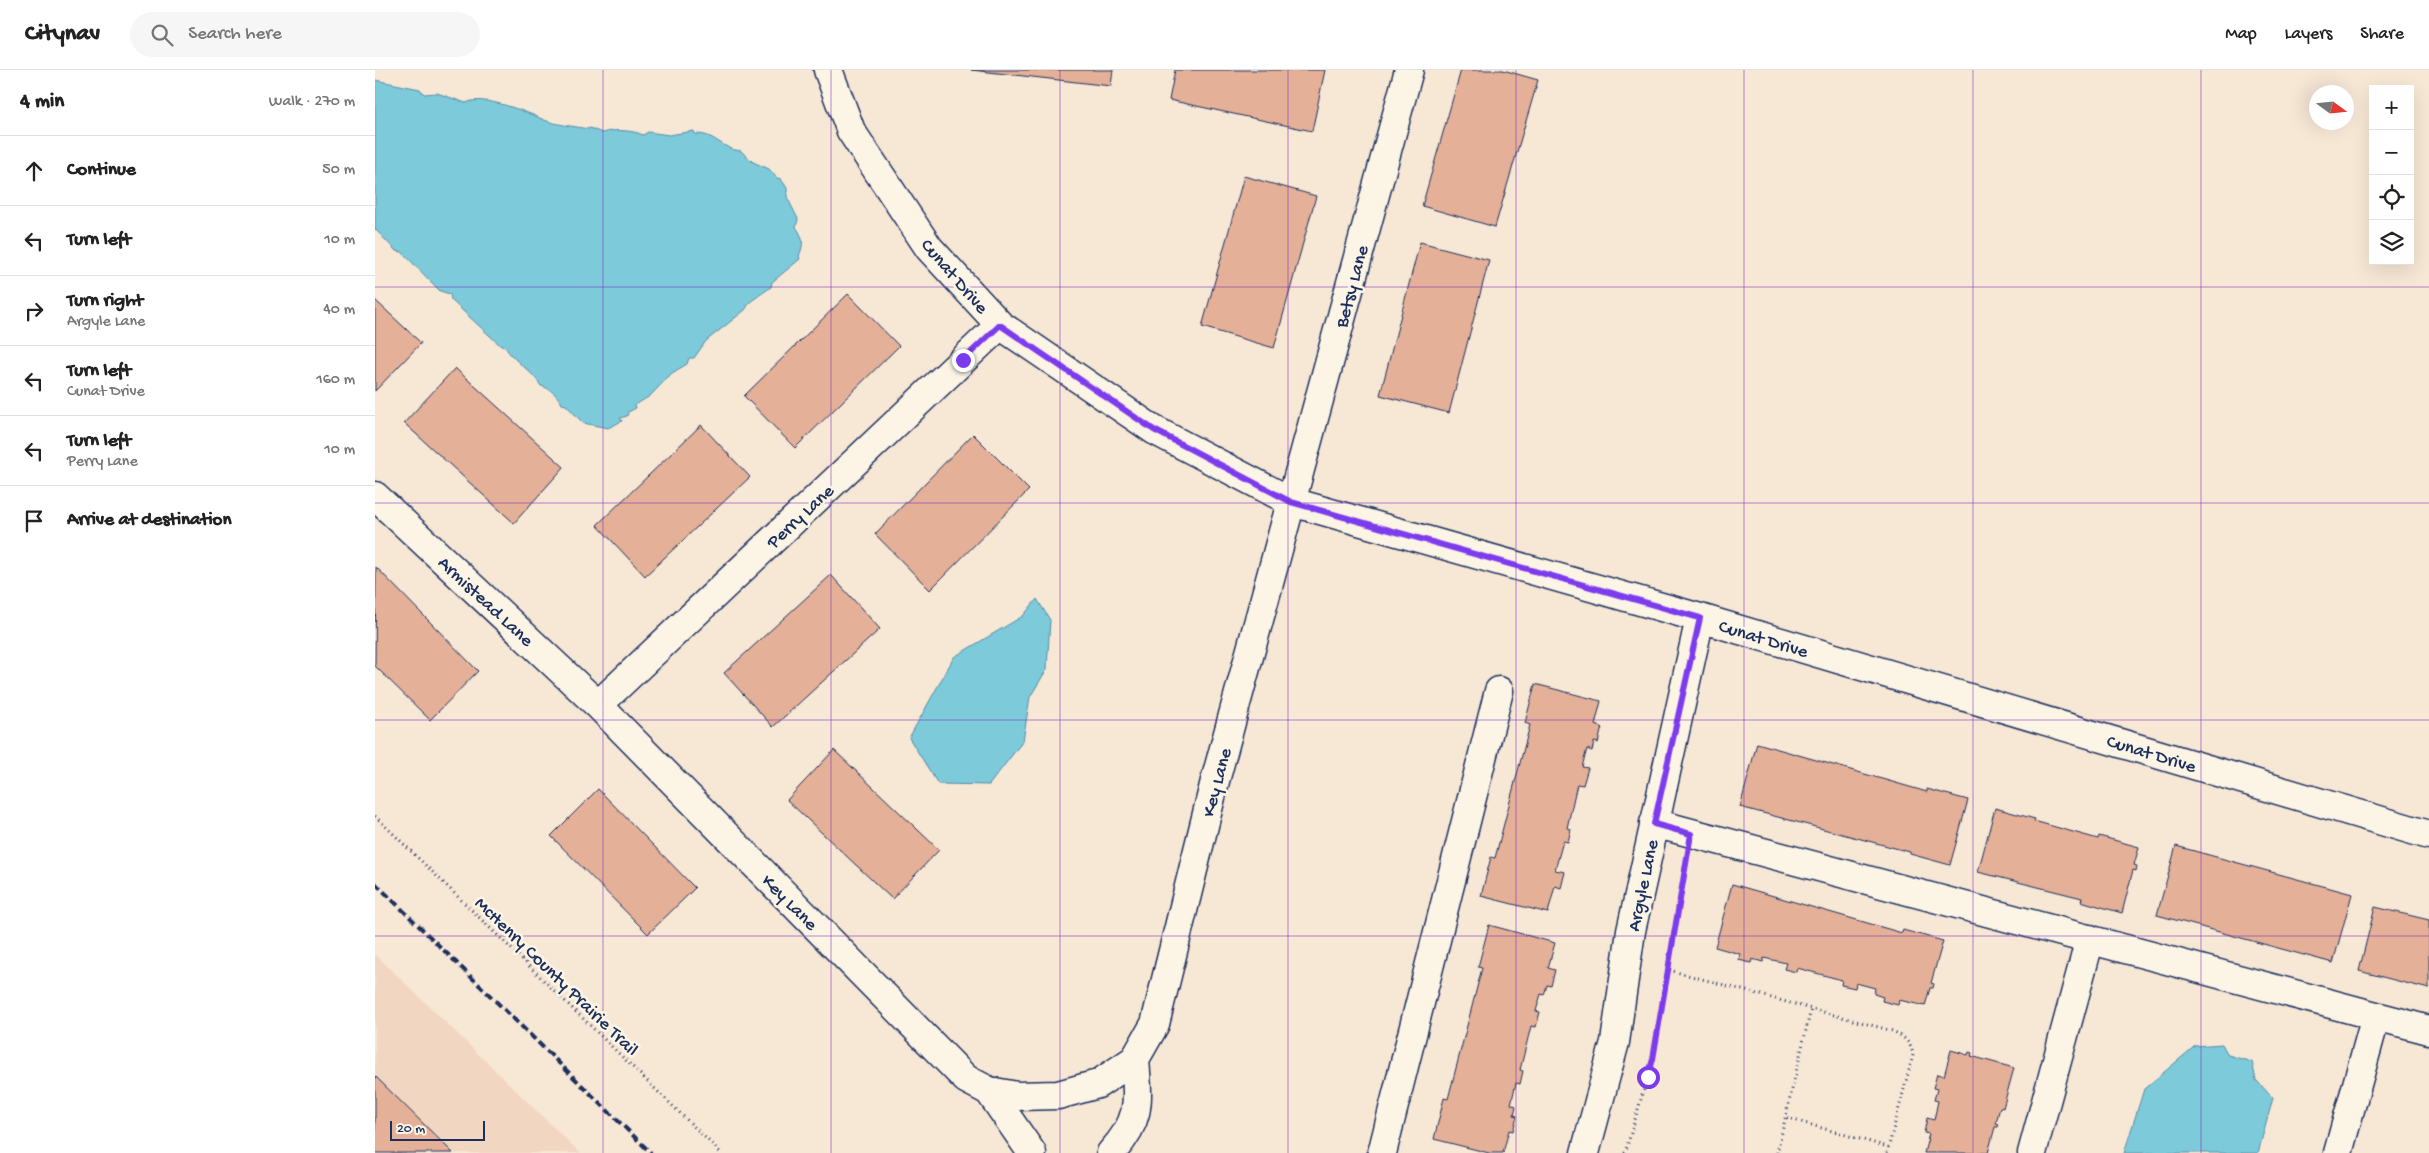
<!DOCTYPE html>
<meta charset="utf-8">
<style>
body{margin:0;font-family:"Gochi Hand",sans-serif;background:#f6f6f6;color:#222}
.controls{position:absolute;right:15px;top:15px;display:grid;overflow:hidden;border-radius:0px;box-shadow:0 5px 20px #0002}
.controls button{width:45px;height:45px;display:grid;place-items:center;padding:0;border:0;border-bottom:1px solid #e0e0e0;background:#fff;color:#222;font:25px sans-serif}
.compass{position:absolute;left:1934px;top:15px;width:45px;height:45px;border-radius:50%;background:#fff;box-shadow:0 5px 20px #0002;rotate:105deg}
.scale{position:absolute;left:15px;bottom:12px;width:95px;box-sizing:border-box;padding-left:5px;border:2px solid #1b2f5e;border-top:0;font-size:14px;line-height:18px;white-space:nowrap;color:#1b2f5e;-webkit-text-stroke:4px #fcf5e5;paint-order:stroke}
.stop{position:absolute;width:15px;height:15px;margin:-11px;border:4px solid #7c3aed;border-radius:50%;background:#fff}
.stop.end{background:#7c3aed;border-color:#fff;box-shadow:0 1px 5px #0008}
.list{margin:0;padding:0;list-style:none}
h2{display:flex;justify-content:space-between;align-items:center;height:65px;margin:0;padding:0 20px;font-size:21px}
h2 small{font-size:16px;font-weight:400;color:#767676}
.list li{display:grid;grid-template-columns:32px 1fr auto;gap:15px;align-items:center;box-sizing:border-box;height:70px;padding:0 20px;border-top:1px solid #e0e0e0}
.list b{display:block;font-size:19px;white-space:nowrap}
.list p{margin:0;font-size:16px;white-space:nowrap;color:#767676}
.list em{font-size:16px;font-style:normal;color:#767676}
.icon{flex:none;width:28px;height:28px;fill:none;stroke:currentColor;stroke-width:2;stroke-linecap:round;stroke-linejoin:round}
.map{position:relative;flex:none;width:2054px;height:1083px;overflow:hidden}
header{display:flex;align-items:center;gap:30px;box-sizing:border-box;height:70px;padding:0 25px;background:#fff;border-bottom:1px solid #e0e0e0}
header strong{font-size:24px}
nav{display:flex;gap:28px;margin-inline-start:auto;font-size:18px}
.search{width:350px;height:45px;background:#f6f6f6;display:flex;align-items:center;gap:12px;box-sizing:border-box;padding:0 18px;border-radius:28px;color:#767676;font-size:19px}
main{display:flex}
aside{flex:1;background:#fff}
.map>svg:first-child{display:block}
.built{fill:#f1d6c2}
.water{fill:#7ccada;stroke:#558ca8}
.building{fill:#e4b097;stroke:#1b2f5e}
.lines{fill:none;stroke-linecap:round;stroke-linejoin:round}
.minor-casing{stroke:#1b2f5e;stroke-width:31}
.path{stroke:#1b2f5e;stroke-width:3;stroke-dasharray:1 4;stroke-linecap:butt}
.minor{stroke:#fcf5e5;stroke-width:28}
.rail{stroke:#1b2f5e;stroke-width:4;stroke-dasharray:8 4;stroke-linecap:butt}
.route{stroke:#7c3aed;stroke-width:6}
.grid{fill:none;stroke:#7b2cbf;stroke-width:1;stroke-opacity:0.55}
.labels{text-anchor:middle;stroke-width:5;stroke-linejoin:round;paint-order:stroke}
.street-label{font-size:19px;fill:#1b2f5e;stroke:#fcf5e5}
</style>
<header>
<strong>Citynav</strong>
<div class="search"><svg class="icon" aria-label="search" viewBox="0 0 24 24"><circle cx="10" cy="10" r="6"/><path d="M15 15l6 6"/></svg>Search here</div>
<nav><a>Map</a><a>Layers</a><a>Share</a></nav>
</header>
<main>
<aside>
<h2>4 min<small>Walk · 270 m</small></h2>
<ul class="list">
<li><svg class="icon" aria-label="ahead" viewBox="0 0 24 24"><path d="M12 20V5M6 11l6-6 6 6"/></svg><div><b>Continue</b></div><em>50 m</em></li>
<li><svg class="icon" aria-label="left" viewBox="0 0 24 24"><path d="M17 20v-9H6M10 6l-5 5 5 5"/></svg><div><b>Turn left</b></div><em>10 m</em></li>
<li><svg class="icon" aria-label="right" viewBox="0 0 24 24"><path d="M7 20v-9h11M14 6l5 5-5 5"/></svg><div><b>Turn right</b><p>Argyle Lane</p></div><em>40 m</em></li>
<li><svg class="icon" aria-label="left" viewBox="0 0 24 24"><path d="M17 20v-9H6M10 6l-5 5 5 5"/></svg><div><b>Turn left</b><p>Cunat Drive</p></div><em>160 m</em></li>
<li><svg class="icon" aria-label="left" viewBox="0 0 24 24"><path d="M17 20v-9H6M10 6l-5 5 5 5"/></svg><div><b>Turn left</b><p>Perry Lane</p></div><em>10 m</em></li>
<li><svg class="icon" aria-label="arrive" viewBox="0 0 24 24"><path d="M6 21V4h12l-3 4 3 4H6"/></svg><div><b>Arrive at destination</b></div></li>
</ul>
</aside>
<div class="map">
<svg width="2054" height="1083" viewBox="0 0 2054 1083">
<rect width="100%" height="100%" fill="#f7e7d5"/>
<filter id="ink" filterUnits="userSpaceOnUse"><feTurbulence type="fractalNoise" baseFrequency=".02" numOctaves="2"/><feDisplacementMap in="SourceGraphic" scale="10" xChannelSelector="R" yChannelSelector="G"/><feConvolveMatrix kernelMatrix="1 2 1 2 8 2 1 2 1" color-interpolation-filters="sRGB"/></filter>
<g filter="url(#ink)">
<path class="built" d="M0,884L129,1009L205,1083H0Z"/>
<path class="water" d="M0,10L45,19L49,24L62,23L91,33C107,24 152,42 167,49C180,55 199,56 213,59L215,58L227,63C238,59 258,60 268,65L273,62L294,65L319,61L320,64C341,63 345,79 366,81L378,92L394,99L402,108L406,109L412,118V127L423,149L421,157C429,168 429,174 424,186L425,189L397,212L396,217L375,232L370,240L331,271L319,288H314L312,294L297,303L275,326L260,335L261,338L253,342L252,346L245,348L247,351L233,358L208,353L191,335L187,334C183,326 175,318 166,316C157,300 140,293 130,277L126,276L76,230L75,224L65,221L27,182L21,181L0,159Z
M662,529L675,550L672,599L655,627L648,671L614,715L563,714L534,668L579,587L648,546Z
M1847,974L1853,985L1877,992L1881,1010L1898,1028L1883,1083H1749L1769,1019L1820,976Z"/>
<path class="building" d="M596,0H738L736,16Z
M800,0H950L937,61L794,30Z
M1086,0H1128L1163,10L1120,157L1047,136Z
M869,106L941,126L899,278L827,257Z
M1045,172L1114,190L1074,343L1005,325Z
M473,224L524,276L420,378L369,326Z
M0,230L46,273L0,321Z
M80,298L189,397L139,453L29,353Z
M326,355L375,407L270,506L222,455Z
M598,364L654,420L555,520L500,464Z
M1,497L103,601L55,650L0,596Z
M456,505L505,559L398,657L349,603Z
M1160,614L1226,631L1220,655L1227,657L1223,673L1219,672L1217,681L1212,679L1207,697L1213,698L1208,715L1202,714L1192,758L1196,759L1193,772L1188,771L1180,800L1190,802L1186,818L1180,816L1173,843L1106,826L1116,787L1120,788L1155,655L1150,653Z
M1382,673L1552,722V719L1593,730L1575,795L1535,784V782L1365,737Z
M459,680L564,780L517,829L412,730Z
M223,719L320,818L273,864L176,766Z
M1620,738L1660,749L1659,751L1723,769L1724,766L1764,777L1759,795L1762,796L1761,801L1758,800L1747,843L1706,831L1707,828L1603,802Z
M1801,776L1977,824L1958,893L1782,845Z
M1357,814L1527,863L1528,860L1568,871L1556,913L1559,914L1558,918H1555L1550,936L1524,930L1523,935L1507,931L1508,927L1499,924L1500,918L1481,913L1480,918L1466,915L1467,910L1422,898L1421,902L1409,899L1411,893L1389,888L1388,892L1377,889L1376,893L1364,890L1365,884L1340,877Z
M2000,837L2054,850V919L1984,901Z
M1114,855L1180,873L1173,898L1180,900L1176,916L1172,915L1169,925L1166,924L1161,941L1165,942L1161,957L1156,956L1145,1000L1148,1001L1145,1014L1141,1013L1136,1034L1141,1036L1139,1045L1142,1046L1138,1061L1134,1060L1128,1083H1114L1059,1069L1069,1028L1073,1029L1107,898L1103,897Z
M1576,980L1593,985L1594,982L1597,983L1596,986L1639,998L1628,1038L1625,1037L1621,1053L1624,1054L1623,1057H1620L1613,1083H1549L1554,1064L1549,1063L1552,1048L1559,1050L1563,1031L1559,1030L1562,1019L1558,1018L1562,1004L1569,1006Z
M0,1006L78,1083H0Z"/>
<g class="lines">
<g class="minor-casing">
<path id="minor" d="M453,0L476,61L554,178L625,255L779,360L917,432L1325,548L2054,765
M0,426L223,635L591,1009L614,1021L642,1026L683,1025L723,1014L760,989L780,954L840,711L1034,0
M223,635L625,255
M1279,753L2001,946L1963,1083
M2001,946L2054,960
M614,1021L657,1083
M736,1083C767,1049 763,1032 760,989
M1007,1083L1124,621
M1210,1083L1240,972L1256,861L1325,548
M1657,1083L1715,869"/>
</g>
<path class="path" d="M0,746L346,1083
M1294,900L1518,961C1529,967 1536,972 1538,985L1512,1083
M1412,1048L1513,1077
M1250,1083L1278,989L1311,794
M1402,1083L1436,939"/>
<use href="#minor" class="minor"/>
<path class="rail" d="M0,813L276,1083"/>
</g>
</g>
<g class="lines" filter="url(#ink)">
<path class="route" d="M588,290L625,255L779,360L916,432L1325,548L1279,754L1316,764L1278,989L1273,1007"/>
</g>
<path class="grid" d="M228,0V1083M456,0V1083M685,0V1083M913,0V1083M1141,0V1083M1369,0V1083M1598,0V1083M1826,0V1083M0,217H2054M0,433H2054M0,650H2054M0,866H2054"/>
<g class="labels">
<g class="street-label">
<text transform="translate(581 205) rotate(49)" y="7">Cunat Drive</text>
<text transform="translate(975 216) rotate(-75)" y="7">Betsy Lane</text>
<text transform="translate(424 445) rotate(-43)" y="7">Perry Lane</text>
<text transform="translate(112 530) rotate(43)" y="7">Armistead Lane</text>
<text transform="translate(1389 567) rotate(17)" y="7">Cunat Drive</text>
<text transform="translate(1777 682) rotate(17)" y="7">Cunat Drive</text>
<text transform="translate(840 712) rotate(-75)" y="7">Key Lane</text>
<text transform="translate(1266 815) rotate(-78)" y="7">Argyle Lane</text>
<text transform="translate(416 831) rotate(45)" y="7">Key Lane</text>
<text transform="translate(183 905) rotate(44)" y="7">McHenry County Prairie Trail</text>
</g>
</g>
</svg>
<div class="controls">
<button>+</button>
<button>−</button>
<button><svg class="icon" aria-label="locate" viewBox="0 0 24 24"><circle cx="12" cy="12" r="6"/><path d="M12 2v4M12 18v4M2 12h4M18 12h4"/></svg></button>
<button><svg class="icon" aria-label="layers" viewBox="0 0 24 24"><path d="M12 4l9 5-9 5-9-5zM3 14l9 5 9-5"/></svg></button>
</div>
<svg class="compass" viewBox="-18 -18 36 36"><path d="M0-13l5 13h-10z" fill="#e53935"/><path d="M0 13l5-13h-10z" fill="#767676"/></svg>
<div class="scale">20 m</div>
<div class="stop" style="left:1273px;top:1007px"></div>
<div class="stop end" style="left:588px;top:290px"></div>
</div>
</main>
